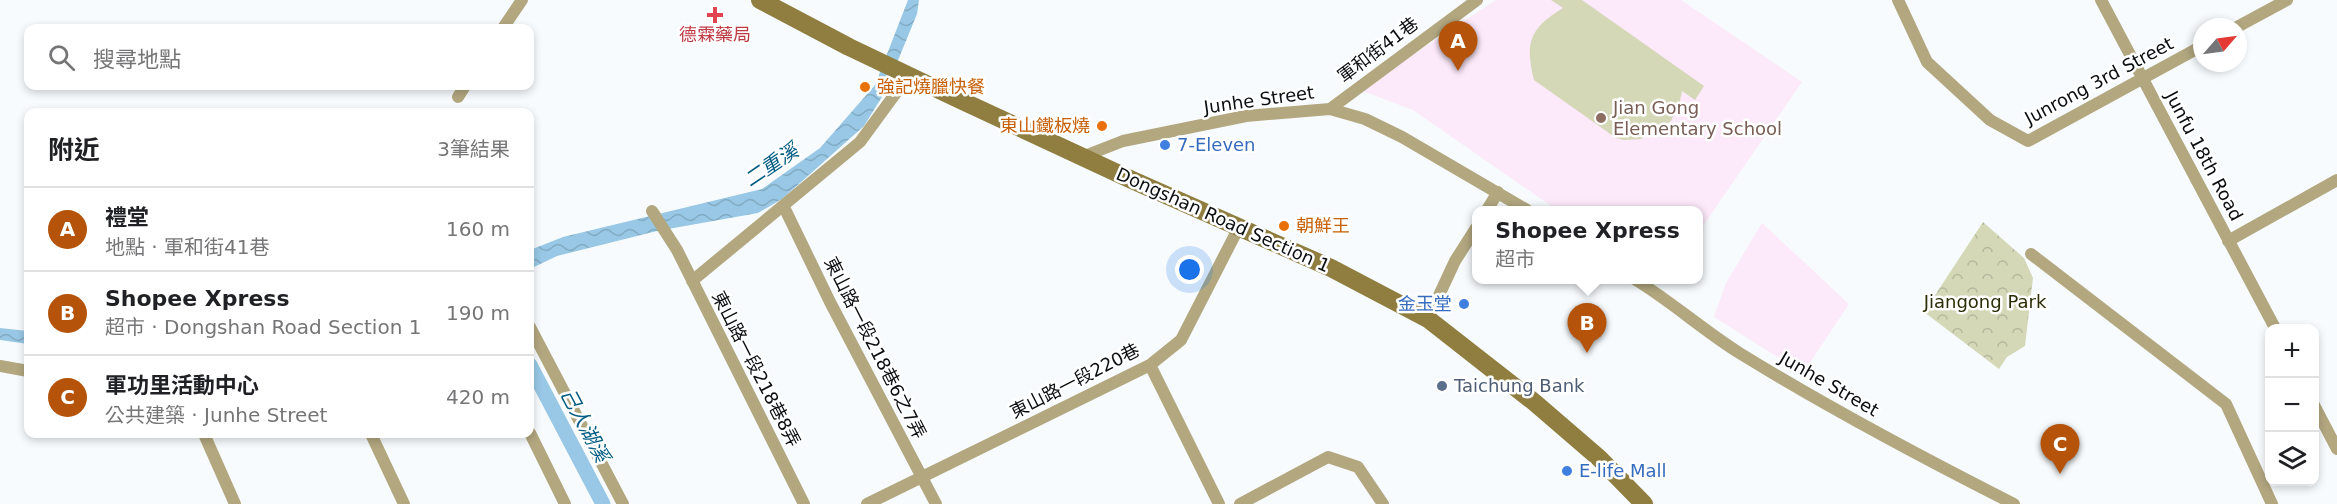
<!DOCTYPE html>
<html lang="zh-TW">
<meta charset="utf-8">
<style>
body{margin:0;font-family:"DejaVu Sans","Noto Sans TC",sans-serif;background:#f2f2f2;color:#202124}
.controls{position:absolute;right:18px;bottom:18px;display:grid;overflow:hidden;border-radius:12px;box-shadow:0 3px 9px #0003}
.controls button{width:54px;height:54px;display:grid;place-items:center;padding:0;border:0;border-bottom:2px solid #e0e0e0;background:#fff;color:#202124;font:30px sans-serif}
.compass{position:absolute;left:2193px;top:18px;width:54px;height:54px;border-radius:50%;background:#fff;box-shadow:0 3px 9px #0003;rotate:62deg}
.you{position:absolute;left:1190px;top:270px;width:21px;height:21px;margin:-15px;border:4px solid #fff;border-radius:50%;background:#1a73e8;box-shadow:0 0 0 9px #1a73e833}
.badge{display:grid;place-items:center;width:39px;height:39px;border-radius:50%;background:#b45309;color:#fff;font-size:20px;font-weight:700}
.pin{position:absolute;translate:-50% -50px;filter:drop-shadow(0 2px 3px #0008)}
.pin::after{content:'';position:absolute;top:32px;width:21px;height:18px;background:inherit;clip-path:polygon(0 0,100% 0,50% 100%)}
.popup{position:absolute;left:1472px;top:206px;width:231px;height:78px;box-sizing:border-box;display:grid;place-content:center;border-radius:12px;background:#fff;filter:drop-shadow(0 2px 4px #0005);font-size:20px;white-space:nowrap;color:#757577}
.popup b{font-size:22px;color:#202124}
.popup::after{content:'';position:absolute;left:50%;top:100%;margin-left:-12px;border:12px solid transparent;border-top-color:#fff}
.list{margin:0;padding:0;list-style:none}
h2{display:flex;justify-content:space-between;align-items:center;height:78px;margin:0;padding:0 24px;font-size:26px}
h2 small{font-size:20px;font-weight:400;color:#757577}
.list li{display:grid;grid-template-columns:39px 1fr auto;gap:18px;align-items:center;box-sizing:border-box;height:84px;padding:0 24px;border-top:2px solid #e0e0e0}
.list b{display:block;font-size:22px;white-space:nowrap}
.list p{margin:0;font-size:20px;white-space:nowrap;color:#757577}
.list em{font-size:20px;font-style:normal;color:#757577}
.icon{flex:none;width:33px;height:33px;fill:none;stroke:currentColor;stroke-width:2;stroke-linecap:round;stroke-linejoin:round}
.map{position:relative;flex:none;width:2337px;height:504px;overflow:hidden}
.search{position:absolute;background:#fff;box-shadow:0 3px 9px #0003;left:24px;top:24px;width:510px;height:66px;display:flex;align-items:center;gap:15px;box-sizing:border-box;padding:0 21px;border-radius:12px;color:#757577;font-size:22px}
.panel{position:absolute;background:#fff;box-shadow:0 3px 9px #0003;left:24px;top:108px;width:510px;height:330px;border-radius:12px}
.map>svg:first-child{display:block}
.education{fill:#fce9fa}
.grass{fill:#d4d8b7}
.park{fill:url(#park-crowns)}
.water{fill:url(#water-waves)}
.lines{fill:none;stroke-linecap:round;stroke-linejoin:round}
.canal{stroke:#98c8e5;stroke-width:15}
.street{stroke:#b2a77f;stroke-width:12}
.secondary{stroke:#8f7e3f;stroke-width:18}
.health-dot{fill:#e0444e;stroke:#fff;stroke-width:2}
.food-dot{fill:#e8710a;stroke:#fff;stroke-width:2}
.education-dot{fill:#8d6e63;stroke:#fff;stroke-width:2}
.shop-dot{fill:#3f7fe0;stroke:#fff;stroke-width:2}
.service-dot{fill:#5c6f8a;stroke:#fff;stroke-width:2}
.labels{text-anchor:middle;stroke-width:5;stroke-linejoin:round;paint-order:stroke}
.health-label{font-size:18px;fill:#be3a42;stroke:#fff}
.street-label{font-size:18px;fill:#0b0e10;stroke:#fff}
.food-label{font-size:18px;fill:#c56008;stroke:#fff;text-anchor:start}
.education-label{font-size:18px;fill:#785e54;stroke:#fff;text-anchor:start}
.shop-label{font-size:18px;fill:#366cbe;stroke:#fff;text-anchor:start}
.park-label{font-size:18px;fill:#2c2e07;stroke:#fff}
.service-label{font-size:18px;fill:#4e5e75;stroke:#fff;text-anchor:start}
.water-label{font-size:20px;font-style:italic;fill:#035d83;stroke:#fff}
</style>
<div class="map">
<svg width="2337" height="504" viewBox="0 0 2337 504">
<defs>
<pattern id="park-crowns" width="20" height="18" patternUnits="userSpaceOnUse" patternTransform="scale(1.5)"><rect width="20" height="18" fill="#d4d8b7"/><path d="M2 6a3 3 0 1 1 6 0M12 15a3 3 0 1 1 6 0" fill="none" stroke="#b5b89c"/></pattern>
<pattern id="water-waves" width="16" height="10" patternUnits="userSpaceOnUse" patternTransform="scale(1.5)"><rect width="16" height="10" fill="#98c8e5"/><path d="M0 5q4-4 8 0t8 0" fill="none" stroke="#82abc3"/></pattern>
</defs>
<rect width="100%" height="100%" fill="#f7fbfd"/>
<path class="education" d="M1496,0H1681L1802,82L1698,233V210H1557L1413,110L1360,90Z
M1762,223L1849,304L1803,373L1714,317L1726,283Z"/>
<path class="grass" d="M1551,0H1582L1704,86L1695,100L1682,91L1680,101L1671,121L1641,139L1624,140L1616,138L1534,80C1525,42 1529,29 1563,8Z"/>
<path class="park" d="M1983,222L2024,258L2033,278L2025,346L2007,357L1999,369L1924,312Z"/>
<path class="water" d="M908,0H919L917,14L885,92L864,126L782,199L758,213L657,231L557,256L530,269V250L563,237L762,189L820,148L875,85Z
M0,328L28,331V344L0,340Z"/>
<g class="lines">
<path class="canal" d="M530,365L603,504"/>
<path class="street" d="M1898,0L1927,62L1990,120L2028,141L2202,46
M2101,0L2275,328
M2237,27L2287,0
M503,28L522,0
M458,97L465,86
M1330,109L1477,0
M1082,157L1123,141L1246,116L1330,109L1365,119L1402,137L1527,210
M784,207L830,302L936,504
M1487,210L1498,192
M652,211L677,250L804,504
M2228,241L2337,180
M2031,254L2226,404L2272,504
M1636,280C1672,302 1704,331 1741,354C1829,408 1921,457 2014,504
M692,281L860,142L909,75
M1428,319L1455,261L1476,228
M530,327L623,504
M1150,365L1219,504
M0,366L28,371
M2314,405L2337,449
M530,433L565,504
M204,434L235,504
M371,434L404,504
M867,504L1150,365L1181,340L1239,227
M1240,504L1328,457L1358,467L1383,504"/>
<path class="secondary" d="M760,0L849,47L958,99L1132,180L1331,268L1428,319L1534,402L1599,458L1644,504"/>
</g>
<path class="health-dot" d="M712 6h6v6h6v6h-6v6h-6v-6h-6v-6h6z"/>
<g class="food-dot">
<circle cx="865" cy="87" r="6"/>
<circle cx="1102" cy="126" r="6"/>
<circle cx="1284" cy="226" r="6"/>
</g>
<circle class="education-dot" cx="1601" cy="118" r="6"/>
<g class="shop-dot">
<circle cx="1165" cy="145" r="6"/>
<circle cx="1464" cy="304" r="6"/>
<circle cx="1567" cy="471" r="6"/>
</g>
<circle class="service-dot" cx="1442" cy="386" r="6"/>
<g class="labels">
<g class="health-label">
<text x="715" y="41">德霖藥局</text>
</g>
<g class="street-label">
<text transform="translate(1378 50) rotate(-37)" y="6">軍和街41巷</text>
<text transform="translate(2099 81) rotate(-28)" y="6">Junrong 3rd Street</text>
<text transform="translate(1259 100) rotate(-8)" y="6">Junhe Street</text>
<text transform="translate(2204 156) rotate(62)" y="6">Junfu 18th Road</text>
<text transform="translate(1223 220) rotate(24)" y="6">Dongshan Road Section 1</text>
<text transform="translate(875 348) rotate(63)" y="6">東山路一段218巷6之7弄</text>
<text transform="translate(756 369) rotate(63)" y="6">東山路一段218巷8弄</text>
<text transform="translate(1075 381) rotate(-27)" y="6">東山路一段220巷</text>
<text transform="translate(1829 384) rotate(30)" y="6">Junhe Street</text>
</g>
<g class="food-label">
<text x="877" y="93">強記燒臘快餐</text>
<text x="1090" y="132" text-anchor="end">東山鐵板燒</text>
<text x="1296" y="232">朝鮮王</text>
</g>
<g class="education-label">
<text x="1613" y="114">Jian Gong<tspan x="1613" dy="21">Elementary School</tspan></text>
</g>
<g class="shop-label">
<text x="1177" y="151">7-Eleven</text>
<text x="1452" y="310" text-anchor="end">金玉堂</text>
<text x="1579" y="477">E-life Mall</text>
</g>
<g class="park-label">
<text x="1985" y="308">Jiangong Park</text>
</g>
<g class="service-label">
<text x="1454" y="392">Taichung Bank</text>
</g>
<g class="water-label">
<text transform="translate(771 165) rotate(-34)" y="7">二重溪</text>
<text transform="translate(585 425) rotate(62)" y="7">己人湖溪</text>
</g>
</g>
</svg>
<div class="controls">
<button>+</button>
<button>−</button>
<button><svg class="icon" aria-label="layers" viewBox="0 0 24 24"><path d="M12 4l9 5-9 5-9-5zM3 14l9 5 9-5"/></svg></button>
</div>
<svg class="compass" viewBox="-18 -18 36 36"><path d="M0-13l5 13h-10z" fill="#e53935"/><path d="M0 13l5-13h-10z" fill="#757577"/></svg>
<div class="you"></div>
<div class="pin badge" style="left:1458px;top:71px">A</div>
<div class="pin badge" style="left:1587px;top:353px">B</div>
<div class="popup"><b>Shopee Xpress</b>超市</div>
<div class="pin badge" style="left:2060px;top:474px">C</div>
<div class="search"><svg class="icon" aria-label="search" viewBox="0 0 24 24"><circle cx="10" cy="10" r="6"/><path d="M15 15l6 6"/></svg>搜尋地點</div>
<section class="panel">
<h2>附近<small>3筆結果</small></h2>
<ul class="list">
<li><span class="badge">A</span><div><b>禮堂</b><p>地點 · 軍和街41巷</p></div><em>160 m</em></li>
<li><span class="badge">B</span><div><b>Shopee Xpress</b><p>超市 · Dongshan Road Section 1</p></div><em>190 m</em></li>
<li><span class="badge">C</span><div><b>軍功里活動中心</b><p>公共建築 · Junhe Street</p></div><em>420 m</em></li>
</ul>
</section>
</div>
